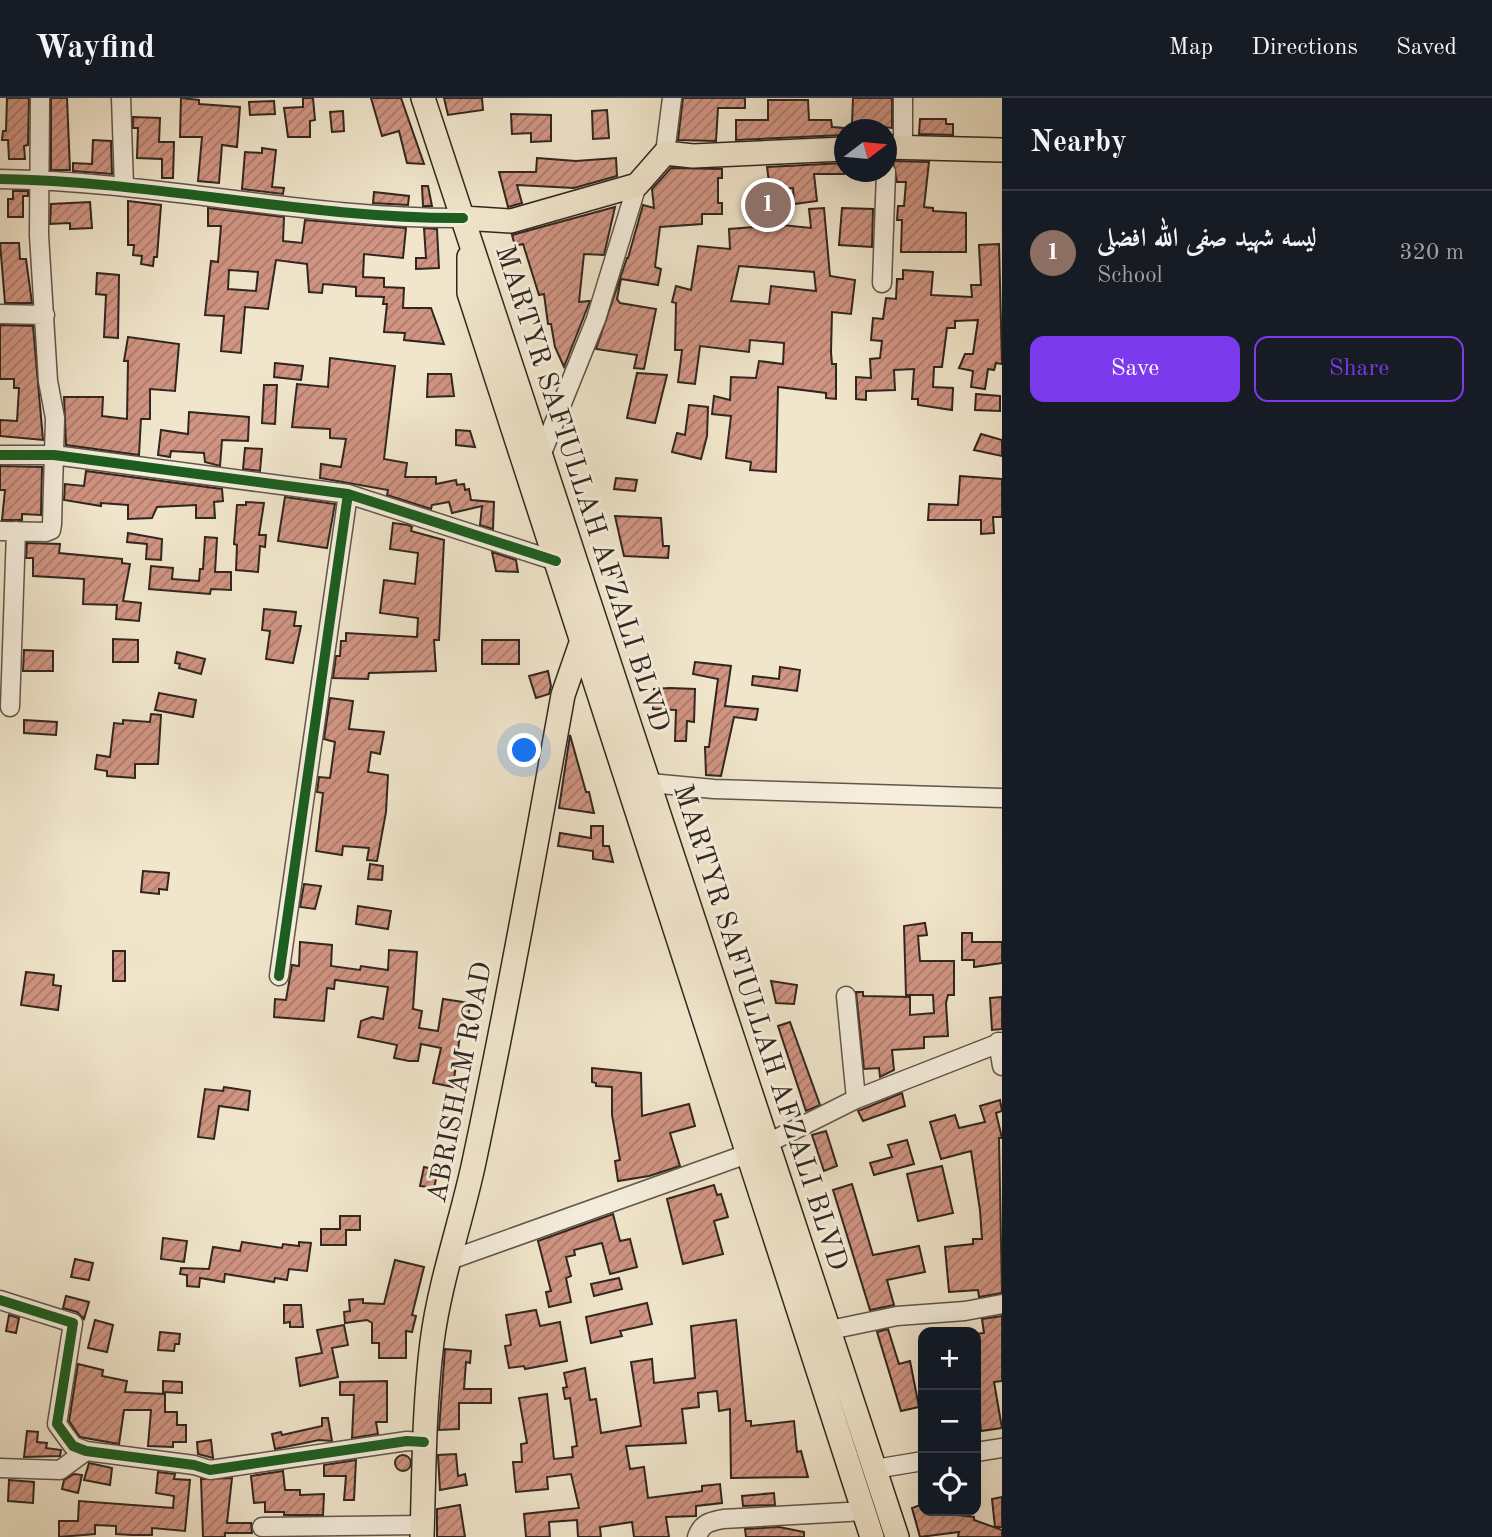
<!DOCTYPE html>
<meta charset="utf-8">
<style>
body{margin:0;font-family:"Old Standard TT",Amiri,serif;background:#20242c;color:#f1f3f6}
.controls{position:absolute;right:21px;bottom:21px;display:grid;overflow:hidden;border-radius:14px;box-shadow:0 7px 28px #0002}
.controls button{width:63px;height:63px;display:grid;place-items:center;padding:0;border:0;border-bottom:2px solid #363941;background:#171b24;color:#f1f3f6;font:35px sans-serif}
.compass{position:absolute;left:834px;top:21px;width:63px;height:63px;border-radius:50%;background:#171b24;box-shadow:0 7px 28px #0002;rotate:74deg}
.you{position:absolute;left:525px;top:653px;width:24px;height:24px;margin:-18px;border:5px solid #fff;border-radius:50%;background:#1a73e8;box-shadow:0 0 0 10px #1a73e833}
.badge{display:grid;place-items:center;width:46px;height:46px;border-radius:50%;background:#7c3aed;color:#fff;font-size:23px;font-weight:700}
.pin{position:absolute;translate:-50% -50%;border:4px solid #fff;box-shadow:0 2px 7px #0006}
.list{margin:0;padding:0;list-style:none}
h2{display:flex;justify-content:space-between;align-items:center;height:91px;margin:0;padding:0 28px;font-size:30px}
h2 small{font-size:23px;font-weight:400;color:#9ea1a6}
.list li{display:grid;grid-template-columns:46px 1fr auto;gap:21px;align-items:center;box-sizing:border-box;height:126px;padding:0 28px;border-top:2px solid #363941}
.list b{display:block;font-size:26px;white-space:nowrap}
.list p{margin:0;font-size:23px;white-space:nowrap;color:#9ea1a6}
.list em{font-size:23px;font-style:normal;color:#9ea1a6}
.actions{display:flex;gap:14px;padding:21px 28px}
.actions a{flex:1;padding:16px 0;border:2px solid #7c3aed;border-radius:14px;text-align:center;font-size:24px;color:#7c3aed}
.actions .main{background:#7c3aed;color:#fff}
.icon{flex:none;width:38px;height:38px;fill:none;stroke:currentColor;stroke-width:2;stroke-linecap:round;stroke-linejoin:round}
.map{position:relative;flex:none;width:1002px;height:1439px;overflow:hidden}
header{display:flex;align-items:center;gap:42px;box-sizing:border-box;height:98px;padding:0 35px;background:#171b24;border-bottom:2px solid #363941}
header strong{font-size:33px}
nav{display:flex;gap:38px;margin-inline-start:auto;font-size:24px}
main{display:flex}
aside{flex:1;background:#171b24}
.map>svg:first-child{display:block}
.building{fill:url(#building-hatch);stroke:#31261f;stroke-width:2;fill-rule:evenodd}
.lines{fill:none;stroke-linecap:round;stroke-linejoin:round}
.minor-casing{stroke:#61564a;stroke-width:21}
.major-casing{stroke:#31261f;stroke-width:26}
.minor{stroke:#f6efde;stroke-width:18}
.major{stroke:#f1e6cc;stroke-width:23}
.cycleway-casing{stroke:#f6efde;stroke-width:15}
.cycleway{stroke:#1b5e20;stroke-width:10}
.labels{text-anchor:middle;stroke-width:6;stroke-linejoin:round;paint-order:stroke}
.street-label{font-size:28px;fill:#31261f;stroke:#f6efde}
</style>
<header>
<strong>Wayfind</strong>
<nav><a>Map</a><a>Directions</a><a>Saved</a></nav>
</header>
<main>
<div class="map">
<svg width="1002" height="1439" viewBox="0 0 1002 1439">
<defs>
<pattern id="building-hatch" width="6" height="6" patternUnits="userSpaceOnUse" patternTransform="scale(1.75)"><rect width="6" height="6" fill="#d19583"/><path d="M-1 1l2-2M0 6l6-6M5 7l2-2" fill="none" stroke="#aa796b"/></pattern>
</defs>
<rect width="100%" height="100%" fill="#f1e6cc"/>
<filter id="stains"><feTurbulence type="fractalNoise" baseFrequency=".00286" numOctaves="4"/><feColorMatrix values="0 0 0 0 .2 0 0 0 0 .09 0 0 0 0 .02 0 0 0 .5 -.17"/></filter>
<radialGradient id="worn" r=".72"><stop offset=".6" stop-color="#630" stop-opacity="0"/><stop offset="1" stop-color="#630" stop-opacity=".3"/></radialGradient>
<path class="building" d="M7,0H29L28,47L24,48L25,61H9L8,42H2L3,33H6Z
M51,0H67L70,72H51Z
M181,0L199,2V6L240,9L237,49L222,47L219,85L198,83L202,39H180Z
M303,0H313L315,22L310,23V39H288L284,10L303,9Z
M371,0H401L424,66L407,65L399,33L382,38Z
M444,0H482L483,12L448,17Z
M683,0H745V10H718L716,43L678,42Z
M853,0H892V30L852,26Z
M768,2H808L809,22H831L832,29L844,30V37L736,42V22H768Z
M274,3L275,16L250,17L249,4Z
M607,12L609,40L593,41L592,13Z
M343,13L344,33L332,34L330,14Z
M511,16L551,17V43L531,44V35L512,36Z
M133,19L160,20L159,44H174L173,80H162V61L137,60L138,30H133Z
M920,21H946V26H953V37L919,36Z
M93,42L111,43L112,76L73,73V65L92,66Z
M262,50L276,52L272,89L284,90L283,96L242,91L245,54L262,55Z
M537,60L576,63L616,60L617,78L574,90L517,87L522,105L508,109L499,74H536Z
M893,63L929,64L924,109L933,110V113L966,115V154H901L902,122H897L898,108H904L906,84H897Z
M844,65V76H814L817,103L794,106L793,90L770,92L767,69Z
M671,70L722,71V80H718V105H722V116H702V126L660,129L655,169L661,171L658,187L621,181L617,201L620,205L656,211L644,271L634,270L637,257L596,251L627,160H628L643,107L654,110L652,91Z
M422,88H428L432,108H423Z
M13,93H28V98H23V119H8V101H13Z
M374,94L409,98L408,107L373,105Z
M128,103L161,107L157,159H154L153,168L141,166L142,158L133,157L134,147H128Z
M90,104L92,130L70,131V125L50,126L51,106Z
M615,109L604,157L584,156L579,204L590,203L564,269L555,249L551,226H548L544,196L539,197L523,146L515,148L512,137Z
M208,110L284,119L283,143L302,145L305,122L406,130L403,160L364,156L363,179L384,180V189L404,190L403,210H431L444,246L404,242L405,235L384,234L387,206H383L384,199L356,198V189L323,186L322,195L309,194L307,166L276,162L268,211L245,209L241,255L221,253L224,218L205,217L211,163L218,164L221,128H208ZM229,172L258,174L256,193L228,191Z
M824,110L830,178L855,182L851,216L832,214L831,254L832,266H836V301L826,300V295L778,289L776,374L750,372L751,364L726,360L731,318L712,316L714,298L730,302L731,279L756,280L759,263L783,266L784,245L750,242L749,254L700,248L695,286L678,284L682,252H675L676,205L672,204L676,188L691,192L698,148L730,151L729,131L782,127L811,130L809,111ZM739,168L814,174L816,193L771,188L769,206L731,203Z
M842,110L873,111L872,149L839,147Z
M424,130L437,131L439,170L416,171V160H426Z
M0,145H19L20,161H26L32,205H5Z
M999,146L1002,266L996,265L994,272L988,271L985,291L971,289L973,273L959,270L965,256H973L978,222L955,223V230H947L942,269H934L933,289L953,290L952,312L918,307V301H912L914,271L894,272L895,292L866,293V302L856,301V279L871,280L870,261L880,260L882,243L871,242L873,220L883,221L886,200L896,201L897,181H903V172L933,174L931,197L972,199L971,187H981L979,147Z
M97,175L119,177L118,240L104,239L106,197L96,196Z
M0,227L33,228L43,342L0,338V322L17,323L19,290H14V281H0Z
M128,239L179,246L175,293L150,291V321H141L139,357L66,347L64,299H103L102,318L127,321L128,263H124Z
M330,260L395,268L384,361L407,365L405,379H436V386L456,382L457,387L464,386L465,392L469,391L471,402L494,404L493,431L480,427L482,408L452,415L449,404L432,407L431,411L387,397L388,392L320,380L321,366L341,369L346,341L330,340V331L292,329L297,286L328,289Z
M275,265L303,268L301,282L274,279Z
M637,275L667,277L655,325L627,320Z
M428,276H451L454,298L427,299Z
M264,287H277L275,326L262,325Z
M976,296L1000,298V313L975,312Z
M689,307L708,309L707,338L701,361L672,354L677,335L685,337Z
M189,314L249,319L248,343L222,342L220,368L205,364L204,355L171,353L170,359L158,357L161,332L188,336Z
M456,332L470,333L475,349L456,347Z
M981,336L1002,342V358L974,352Z
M245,350L262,351L260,373L243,371Z
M0,368L42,369L41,417L22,416V422H2L5,392H0Z
M86,373L222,391L223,403L214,404L215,420H196V407L157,409L152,420L128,421V407L101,405V408L64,402L65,386L84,388Z
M960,378L1002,381V419H993L994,435L981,436V422H928L929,406L958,407Z
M616,380L637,382L635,393L614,391Z
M285,399L335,406L327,450L278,443Z
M246,404L264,405L259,437H266L265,449L260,448L258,474L236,472L237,447L234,446L237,407H246Z
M615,418L661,420L663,448H669L668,460L624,458Z
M393,425L408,427L412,429L411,433L444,442L439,542H434L436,573L369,575L368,581L333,580L336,558H340L341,543H346V535L417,539L418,520L380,515L384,482L415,486L418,455L390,451Z
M128,435L162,441L161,462L146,461L147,446L127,444Z
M205,439L217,440L215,474H231V492L211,491L210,496L149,491L151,468L173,470L172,481L199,483L200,471H203Z
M27,445L60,446L59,455L122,461V465L130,466L123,503L141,505L139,523L116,521L117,507L83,506L84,481L33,478V460H26Z
M492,454L516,462L518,474L496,473Z
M264,511L296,514L294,528H301L293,565L266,561L270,533L262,532Z
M113,541L138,542V564H113Z
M482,542H519V566H482Z
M24,552L53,553V573H23Z
M177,554L205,561L201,576L179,570L180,566L175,565Z
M695,564L731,568L725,608L758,611L756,622L734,619L721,678L706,677L705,649H709L718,581L693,576Z
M780,569L800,572L797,593L752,587L753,578L779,581Z
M548,573L551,588L549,596L536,600L529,578Z
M670,590L695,591L694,624L687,623L686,643H675L676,612L653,611L654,591Z
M159,595L196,602L193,619L155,612Z
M330,600L353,603L349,631L384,634L380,656L371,654L368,674L388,677L386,714L377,763L367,762L369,750L343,748L342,757L316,753L323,695L317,694L319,679L330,680L335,644L324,641Z
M151,616L161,617L158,666H135V680L107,678V673L95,671L97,657L110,659L114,625L123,626V622L150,624Z
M24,622L57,624L56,637L24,635Z
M570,637L586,694H589L594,715L559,710Z
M591,728H603V748H609L613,764L593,761V753L558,748L560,735L591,740Z
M370,766L383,768L382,782L368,781Z
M143,773L169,775L167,792L159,791V796L141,794Z
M304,786L321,788L315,811L300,809Z
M358,808L391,813L388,831L356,826Z
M925,825L927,837L918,838L920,863H954V897H948L946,905L948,938L924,939V950L892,952L894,972L880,979L879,970L864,971L856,894H863V898L910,899V917L934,915L933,897H906L904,828Z
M962,835H972V844H1002V865L974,869V862H962Z
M300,844L332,847L331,868L360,872L361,868L388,872L389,852L417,854L413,911L422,913L419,930L438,933L443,901L470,905L467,930L461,929L453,989L433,985L441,950L421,946L418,963H409L394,960L397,947L358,939L361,923L372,919L383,921L388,889L335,882L334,891L327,890L324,923L274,919L275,901L286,902L292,867L299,868Z
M113,853H125V883H113Z
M26,874L54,877L53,887L61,888L58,912L21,907Z
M771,883L797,887L794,906L776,905Z
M1002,899V931L992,932L990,900Z
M790,924L820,1007L806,1013L778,928Z
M592,970L641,975L642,1018L689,1006L695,1028L670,1035L680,1068L649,1078L618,1083L615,1063L620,1062L612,1017V989L596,988V985L592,984Z
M224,989L250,993L248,1012L219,1008L214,1041L198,1039L205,991L223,993Z
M902,995L905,1008L863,1023L858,1013Z
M1000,1002L1002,1013L996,1015L1002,1040H999L1002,1195L979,1199L978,1192L949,1194L945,1149L973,1146V1141H982L980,1112L971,1053L941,1061L930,1024L955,1017L959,1030L985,1024L980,1008Z
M826,1033L837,1068L824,1073L812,1037Z
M907,1042L914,1066L874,1077L870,1065L892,1059L888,1047Z
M942,1068L953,1115L918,1123L907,1076Z
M424,1069L438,1072L434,1090L420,1088Z
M852,1086L873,1157L919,1148L925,1174L887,1182L894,1207L870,1212L833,1092Z
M714,1087L717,1097L721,1096L728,1119L714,1123L723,1156L683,1166L667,1101Z
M613,1116L620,1143L630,1141L637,1169L610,1176L602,1145L574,1152L575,1157L566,1159L571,1178L566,1180L571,1204L549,1209L546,1194L551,1193L538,1143Z
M340,1118H360V1132H346V1147H321V1131H340Z
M163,1140L187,1143L184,1164L161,1161Z
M242,1144L282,1150L283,1146L299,1148V1144L311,1145L307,1173L289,1171L287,1182L275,1180L274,1184L225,1176L224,1184L200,1180L199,1189L187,1188V1177L180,1176L181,1170L209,1171L213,1149L240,1153Z
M75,1161L93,1165L89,1182L71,1179Z
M395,1162L424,1169L412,1217L416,1218L412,1234L406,1233V1260H379V1245H372V1225L367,1222L345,1225L344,1214L350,1213L349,1202L363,1201V1205L384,1206Z
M619,1180L622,1191L594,1198L591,1186Z
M66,1198L89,1204L84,1221L77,1214L63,1210Z
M647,1205L652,1226L620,1233L622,1238L591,1245L586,1219Z
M284,1207H301L303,1229H290V1224L284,1225Z
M536,1212L540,1228L560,1224L567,1263L525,1271L524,1268L509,1270L505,1248L511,1247L506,1217Z
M9,1217L19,1220L16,1235L6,1233Z
M1002,1218V1283L994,1284L1002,1330L981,1333L979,1313L976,1314V1236L984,1235L982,1221Z
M95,1222L113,1227L107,1254L88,1250Z
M736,1222L746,1323H751V1328L794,1323L797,1354L801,1353L808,1379L731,1380L730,1311L719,1313L717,1293L698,1295L699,1309L682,1311L686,1345L626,1348L630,1371L644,1369L648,1400L702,1393V1388L720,1386L722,1405L696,1408V1418L666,1419L669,1439H634L632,1424L600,1429L601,1439H578L577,1422L549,1424L550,1439H526L524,1416L579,1410L571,1376L547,1379L548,1391L516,1394L513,1364H522L521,1346L527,1345L519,1300L547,1296L554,1361L573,1359L572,1349L577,1348L570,1300L565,1301L563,1290L567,1289L564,1275L585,1270L590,1302L596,1301L601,1335L641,1328L631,1264L652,1261L654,1285L695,1280L691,1228Z
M344,1227L348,1247L332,1250L338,1279L300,1288L296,1260L322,1255L317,1232Z
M888,1231L899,1266L910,1263L919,1309L901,1313L877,1234Z
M160,1234L180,1236L179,1246H175L174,1253L158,1252Z
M445,1251L471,1253L470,1265L466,1264L464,1291H491V1305H459V1331L439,1332Z
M78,1266L103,1272L102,1278L127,1283L125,1294L165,1296V1314H177V1327H186V1344H173V1349L148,1348L151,1312H124L119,1346L80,1339L69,1323Z
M163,1283L182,1284V1295L163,1294Z
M387,1283V1324H376L378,1336L352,1340L354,1297H340V1284Z
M322,1320H328L332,1343L319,1342L275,1351L272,1336L281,1334L282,1337L322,1328Z
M27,1333L38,1334L37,1344L47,1345L46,1350L61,1352L60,1358L24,1359Z
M211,1342L213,1360L198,1356L197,1344Z
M456,1356L458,1378L465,1376L467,1387L440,1392L438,1357Z
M395 1365a8 8 0 1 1 16 0a8 8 0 1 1-16 0Z
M356,1362L354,1402H344L346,1378H324V1367Z
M89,1365L112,1370L110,1387L84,1382Z
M283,1373L285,1392H300V1397L324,1396L323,1417H284V1414H265V1404L254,1405L251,1378Z
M158,1374L175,1376L174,1381L190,1382L185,1433L152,1430V1437H132L116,1436V1428L95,1427V1436L59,1439V1423H78L79,1403L173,1410L174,1398L156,1395Z
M74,1376L82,1377L78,1395L62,1391L64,1382Z
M232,1380L227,1425H251L252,1435H225V1439H203L201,1381Z
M9,1382L34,1384L33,1405L8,1403Z
M774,1395L775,1407L743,1408L742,1398Z
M1002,1399V1429H995L992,1401Z
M923,1406V1413H956L957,1417L974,1419V1422L1002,1432V1439H958L959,1434L920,1439L912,1410Z
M460,1407L465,1439H437V1411Z
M779,1429L804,1434V1439H746L745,1431Z"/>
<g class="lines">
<g class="minor-casing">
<path id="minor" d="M121,0L124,88
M903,49V0
M665,55L672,0
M0,81C155,83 308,121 463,120
M882,185L886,74
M0,216L45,217
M542,355L596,221L637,87
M0,357H54L348,396L556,463
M0,433L46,434L51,432L52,426L55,320L48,283L39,137L40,0
M10,609L16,433
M650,685L714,691L1002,700
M279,878L348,396
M846,898L856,1001
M998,944L1002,968
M768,1045L856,1001L1002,944
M447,1163L747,1056
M0,1202L73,1225L57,1326L73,1348L86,1353L194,1367L210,1372L407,1343L424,1344
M830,1232L897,1218L965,1213L1002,1206
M976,1354L1002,1350
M0,1370L60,1372L86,1353
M875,1371L923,1363
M262,1429L422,1427
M697,1439C702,1425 709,1424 723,1421L865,1413"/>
</g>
<g class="major-casing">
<path id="major" d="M423,0L897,1439
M886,49L1002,52
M463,120L511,123L637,87L665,55L693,58L844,51
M469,159V195L872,1439
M422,1439C424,1374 424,1308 432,1244C440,1182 461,1125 474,1064C507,909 535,753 563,597L581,545"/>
</g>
<use href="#minor" class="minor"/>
<use href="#major" class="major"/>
<g class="cycleway-casing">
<path id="cycleway" d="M0,81C155,83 308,121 463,120
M0,357H54L348,396L556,463
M279,878L348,396
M0,1202L73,1225L57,1326L73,1348L86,1353L194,1367L210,1372L407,1343L424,1344"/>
</g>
<use href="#cycleway" class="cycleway"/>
</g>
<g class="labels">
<g class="street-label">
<text transform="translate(584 390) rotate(72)" y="10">MARTYR SAFIULLAH AFZALI BLVD</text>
<text transform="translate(762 929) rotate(72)" y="10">MARTYR SAFIULLAH AFZALI BLVD</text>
<text transform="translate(458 984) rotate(-79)" y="10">ABRISHAM ROAD</text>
</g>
</g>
<rect width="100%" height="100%" filter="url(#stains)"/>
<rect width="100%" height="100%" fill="url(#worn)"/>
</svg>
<div class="controls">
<button>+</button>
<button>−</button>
<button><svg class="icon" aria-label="locate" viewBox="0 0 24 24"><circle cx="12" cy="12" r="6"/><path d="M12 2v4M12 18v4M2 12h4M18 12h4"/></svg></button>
</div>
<svg class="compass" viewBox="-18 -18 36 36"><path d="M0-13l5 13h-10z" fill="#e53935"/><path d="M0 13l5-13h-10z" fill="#9ea1a6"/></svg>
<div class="you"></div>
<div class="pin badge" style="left:768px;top:107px;background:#8d6e63">1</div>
</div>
<aside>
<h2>Nearby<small></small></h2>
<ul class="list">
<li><span class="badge" style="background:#8d6e63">1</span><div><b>لیسه شهید صفی الله افضلی</b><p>School</p></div><em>320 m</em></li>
</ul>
<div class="actions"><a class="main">Save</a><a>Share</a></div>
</aside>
</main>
